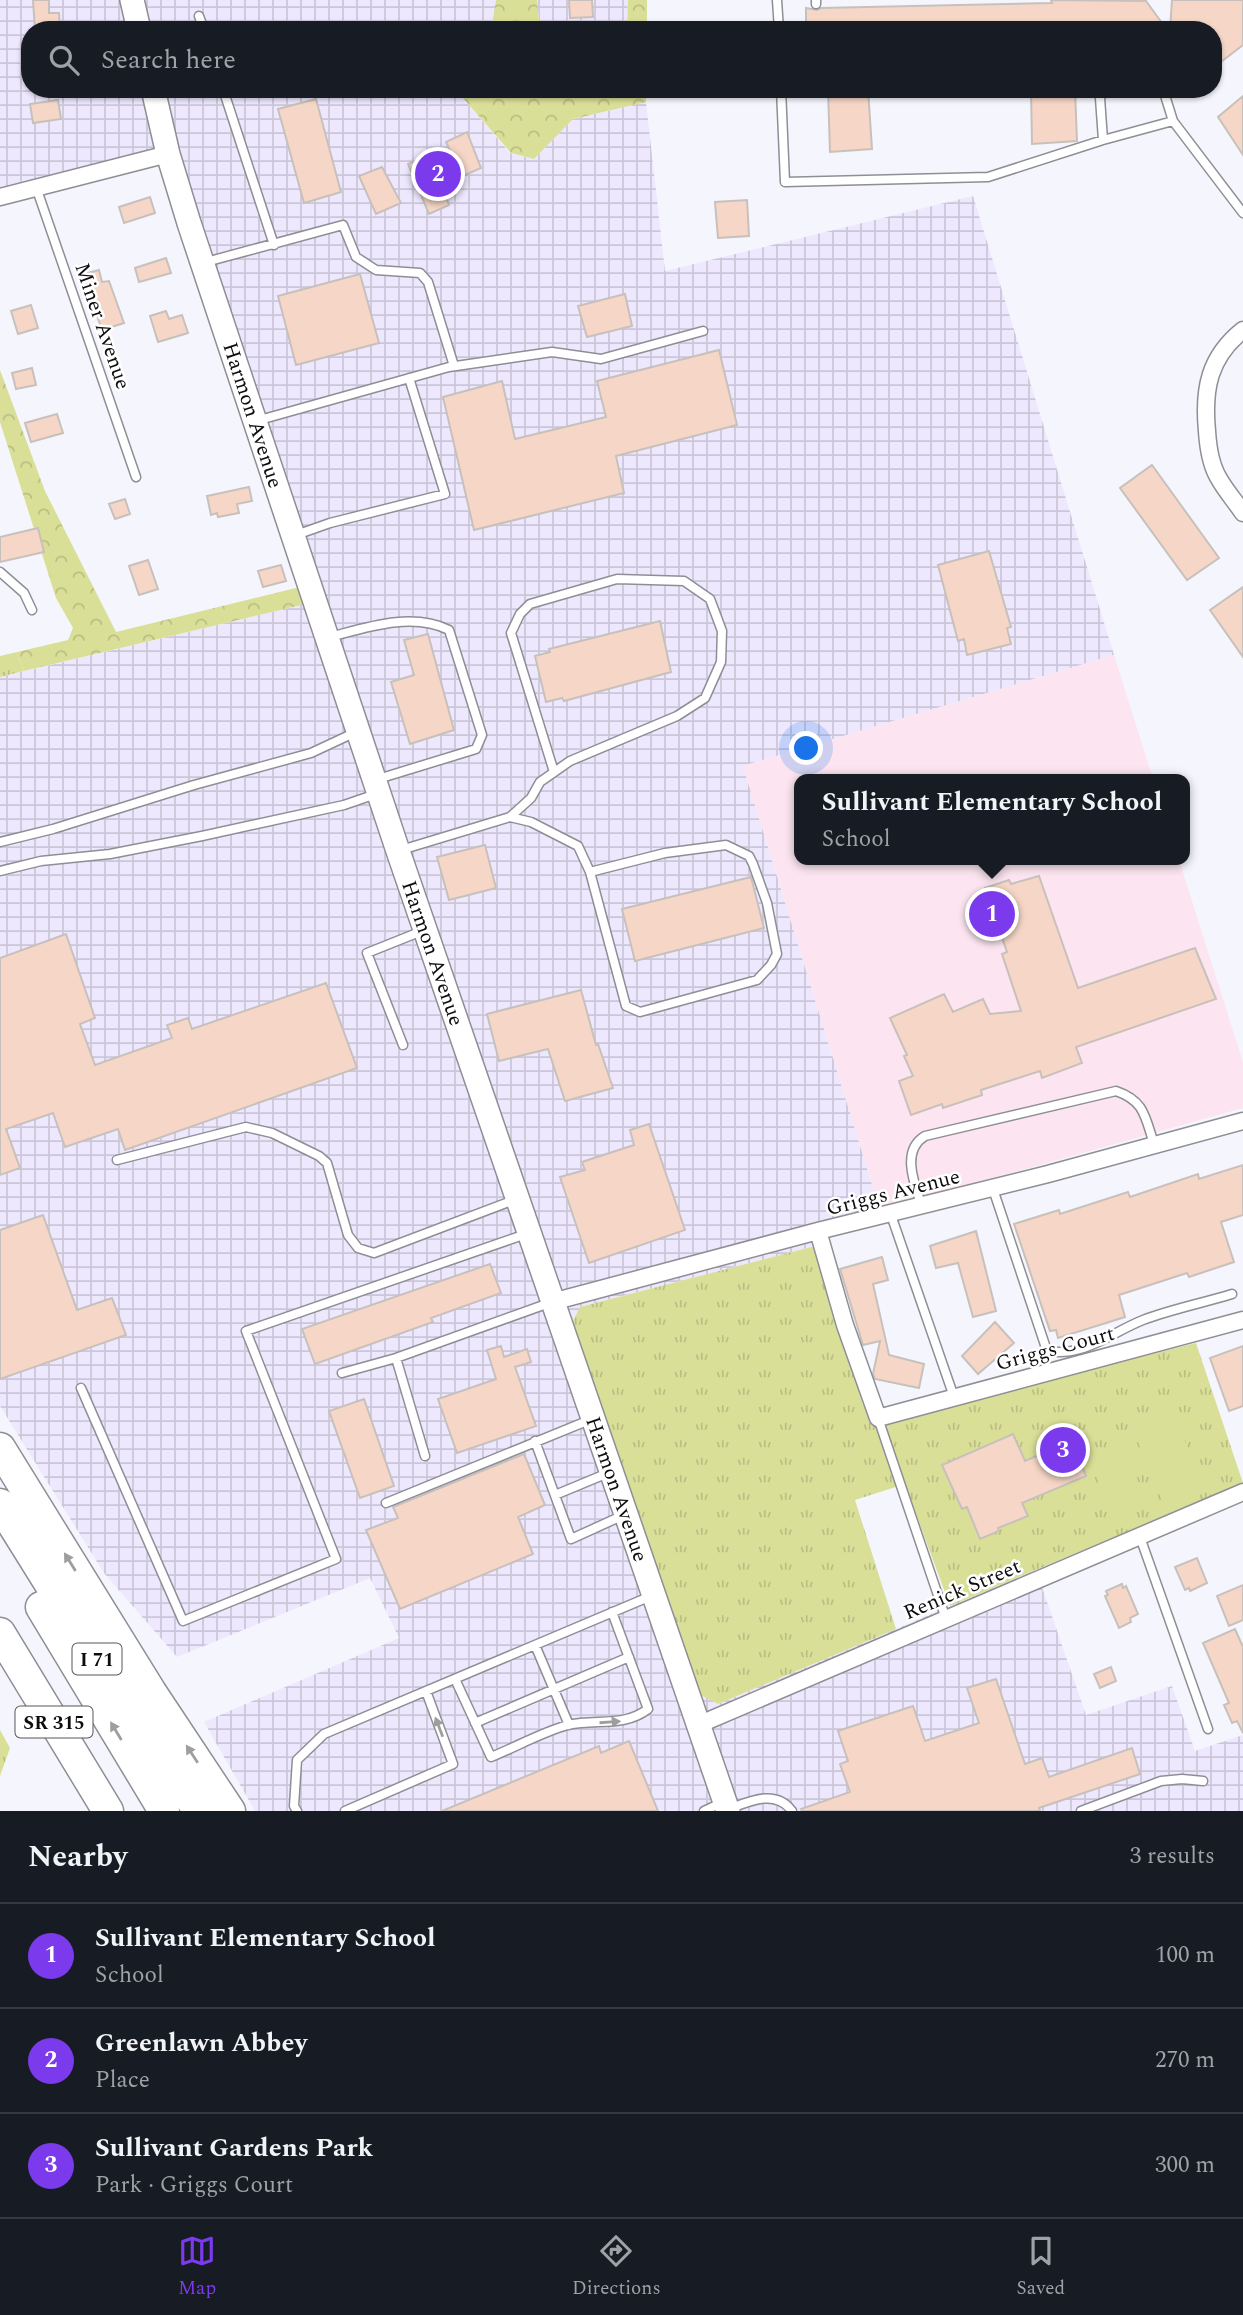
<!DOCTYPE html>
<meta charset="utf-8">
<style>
body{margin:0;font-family:Spectral,serif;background:#242831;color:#f1f3f6}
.you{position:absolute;left:807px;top:749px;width:24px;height:24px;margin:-18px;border:5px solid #fff;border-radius:50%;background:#1a73e8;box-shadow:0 0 0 10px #1a73e833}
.badge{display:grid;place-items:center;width:46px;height:46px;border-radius:50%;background:#7c3aed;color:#fff;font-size:23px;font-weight:700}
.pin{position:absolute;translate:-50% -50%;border:4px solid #fff;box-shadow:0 2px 7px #0006}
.popup{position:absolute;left:794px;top:774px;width:396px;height:91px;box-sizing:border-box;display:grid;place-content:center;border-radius:14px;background:#171b24;filter:drop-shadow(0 2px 5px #0005);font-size:23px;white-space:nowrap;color:#9ea1a6}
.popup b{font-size:26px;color:#f1f3f6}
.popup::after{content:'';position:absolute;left:50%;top:100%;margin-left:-14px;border:14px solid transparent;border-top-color:#171b24}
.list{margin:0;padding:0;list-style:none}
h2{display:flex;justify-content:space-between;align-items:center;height:91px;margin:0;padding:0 28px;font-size:30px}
h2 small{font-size:23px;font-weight:400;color:#9ea1a6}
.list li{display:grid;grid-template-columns:46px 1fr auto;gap:21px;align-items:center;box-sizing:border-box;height:105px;padding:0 28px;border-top:2px solid #363941}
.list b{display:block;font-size:26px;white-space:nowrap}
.list p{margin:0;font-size:23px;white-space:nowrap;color:#9ea1a6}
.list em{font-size:23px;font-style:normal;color:#9ea1a6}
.icon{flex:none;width:38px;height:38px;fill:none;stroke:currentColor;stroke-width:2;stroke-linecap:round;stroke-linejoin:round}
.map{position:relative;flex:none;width:1243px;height:1811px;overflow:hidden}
.search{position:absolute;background:#171b24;box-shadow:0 2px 5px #0004;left:21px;right:21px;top:21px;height:77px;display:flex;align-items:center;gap:18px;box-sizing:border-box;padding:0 24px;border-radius:28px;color:#9ea1a6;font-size:26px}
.sheet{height:406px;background:#171b24}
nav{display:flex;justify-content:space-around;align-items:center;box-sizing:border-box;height:98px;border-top:2px solid #363941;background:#171b24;font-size:19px;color:#9ea1a6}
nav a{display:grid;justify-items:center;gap:4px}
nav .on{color:#7c3aed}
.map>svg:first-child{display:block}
.industrial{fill:url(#industrial-grid)}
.education{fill:#fce5f0}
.grass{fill:url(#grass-tufts)}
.forest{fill:url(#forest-crowns)}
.pitch{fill:#dadf98}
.building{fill:#f6d7c7;stroke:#c8c0bc;stroke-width:2}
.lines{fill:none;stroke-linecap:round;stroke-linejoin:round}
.lane-casing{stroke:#8e8e95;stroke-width:11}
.street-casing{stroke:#8e8e95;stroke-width:19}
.secondary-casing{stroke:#8e8e95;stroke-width:26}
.highway-casing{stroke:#8e8e95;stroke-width:33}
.lane{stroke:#fff;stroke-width:8}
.street{stroke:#fff;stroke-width:16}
.secondary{stroke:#fff;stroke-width:23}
.highway{stroke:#fff;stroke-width:30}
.oneway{fill:#9e9e9f}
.labels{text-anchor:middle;stroke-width:5;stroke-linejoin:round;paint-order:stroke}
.shield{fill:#fff;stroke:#565657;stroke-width:2}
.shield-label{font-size:19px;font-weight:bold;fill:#0d0d0f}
.street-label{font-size:21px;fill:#0d0d0f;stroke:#fff}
</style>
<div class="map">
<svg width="1243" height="1811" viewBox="0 0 1243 1811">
<defs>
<pattern id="industrial-grid" width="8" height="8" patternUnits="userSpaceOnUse" patternTransform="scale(1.75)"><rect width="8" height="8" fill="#eee8fe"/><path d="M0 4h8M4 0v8" fill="none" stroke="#cbc6d8"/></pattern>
<pattern id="grass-tufts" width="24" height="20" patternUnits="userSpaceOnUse" patternTransform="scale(1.75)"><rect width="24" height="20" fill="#dadf98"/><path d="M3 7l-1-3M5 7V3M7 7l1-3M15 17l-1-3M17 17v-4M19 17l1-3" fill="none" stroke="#babe82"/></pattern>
<pattern id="forest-crowns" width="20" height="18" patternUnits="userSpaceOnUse" patternTransform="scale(1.75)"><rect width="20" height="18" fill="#dadf98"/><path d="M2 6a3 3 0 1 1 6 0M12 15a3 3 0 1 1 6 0" fill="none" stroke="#babe82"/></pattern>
</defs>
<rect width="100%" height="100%" fill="#f5f5fd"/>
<path class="industrial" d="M0,0H496L491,30H30V89H455L510,153L534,159L573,119L646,102L665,271L973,196L1114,655L743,766L880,1210L815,1246L580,1307L718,1704L1036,1570L1086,1715L1172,1686L1195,1751L1243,1735V1811H255L204,1722L399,1638L370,1578L177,1657L104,1573L0,1406V677L309,603L162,148L0,192Z
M537,0H628L627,27L624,30H540Z"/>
<path class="education" d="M1114,655L1153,779H800V860H1179L1243,1062V1108L880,1210L743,766Z"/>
<path class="grass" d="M17,652L24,671L0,677V656Z
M815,1246L863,1405L882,1422L1196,1343L1243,1483L950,1606L905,1484L855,1500L896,1629L718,1704L693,1691L571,1325L580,1307Z
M0,1730L10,1748L0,1776Z"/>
<path class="forest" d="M496,0H537L540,30H491Z
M628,0H647V30H624L627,27Z
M455,89H646V102L573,119L534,159L511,153Z
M0,370L45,491L116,632L304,586L310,603L24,671L17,652L68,640L73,628L56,598L0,422Z"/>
<path class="pitch" d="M1171,1409L1205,1487L1165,1505L1131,1426Z
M1124,1447L1147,1502L1113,1517L1090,1462Z"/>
<path class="building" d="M33,0H49V13H59L60,30H35Z
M569,0H592L593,17L570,18Z
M1051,0L1146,1L1167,30H806V8L817,10L821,8L1052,3Z
M1172,0H1243V45L1213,68V30H1170Z
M828,89H868L872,149L830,152Z
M1031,89H1075L1077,141L1032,144Z
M1243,96V155L1218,117Z
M316,99L341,192L304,203L278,109Z
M58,100L61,119L33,123L30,104Z
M467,132L481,168L442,185L449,205L429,214L408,164L425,157L428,165L451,153L446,142Z
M382,167L401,203L376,214L359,176Z
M150,197L155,213L124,223L119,207Z
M747,200L749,236L718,238L715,202Z
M166,258L171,273L139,282L135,268Z
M99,270L102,282L109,281L124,323L102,330L89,292L85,293L80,275Z
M360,274L379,343L296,365L278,296Z
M625,294L632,326L587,337L578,306Z
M31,305L38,328L18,334L11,311Z
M166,311L169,319L182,315L188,333L158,342L150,316Z
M719,350L737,425L616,456L624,493L474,530L443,397L502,381L515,439L606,417L597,381Z
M32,368L36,385L16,389L12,373Z
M57,414L63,433L31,442L25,423Z
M1152,465L1219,558L1187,580L1120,488Z
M249,487L252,501L237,504L239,513L218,517L217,513L211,515L207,496Z
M125,499L130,514L115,519L109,504Z
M38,528L44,552L0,562V537Z
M989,551L1011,627L1007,628L1011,644L967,655L964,639L958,641L938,565Z
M148,560L158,589L139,595L129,566Z
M281,565L286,581L263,587L258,571Z
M1243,587V657L1210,610Z
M660,621L671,672L564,701L562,698L546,702L535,656L550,652L549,649Z
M428,634L454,730L410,744L391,682L414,675L404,640Z
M485,845L496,888L449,900L437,857Z
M1039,876L1078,988L1195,948L1216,999L1076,1047L1082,1063L1042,1078L1040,1071L981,1090L982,1095L943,1108L942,1104L911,1115L899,1081L913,1076L904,1056L907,1055L890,1018L944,994L953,1012L983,999L990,1014L1021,1011L1002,954L1007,952L985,888L1009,880L1011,884Z
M751,877L764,928L635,961L622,909Z
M66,934L95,1018L80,1024L95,1065L172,1038L167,1025L188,1018L192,1029L326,983L357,1068L125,1150L118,1129L65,1147L53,1113L6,1129L20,1168L0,1175V958Z
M581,990L596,1045L598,1044L613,1088L565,1101L548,1049L499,1061L487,1014Z
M649,1124L685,1230L589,1263L560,1177L585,1170L582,1162L634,1145L630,1130Z
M1243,1165V1215L1221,1222L1234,1262L1189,1277L1187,1273L1119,1295L1125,1317L1058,1338L1056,1330L1050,1331L1014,1224L1059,1210L1060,1214L1128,1192L1130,1197L1198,1174L1199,1179Z
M43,1215L77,1310L112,1298L126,1335L0,1379V1230Z
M976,1231L996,1311L973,1317L958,1263L936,1268L930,1246Z
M882,1257L888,1280L873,1284L889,1355L924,1364L919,1388L875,1379L873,1374L880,1341L863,1345L840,1269Z
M490,1264L501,1293L431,1318L433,1322L315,1364L302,1329Z
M995,1322L1014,1343L978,1374L962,1356Z
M501,1346L504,1357L527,1349L531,1362L515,1367L536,1426L457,1453L438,1399L496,1379L487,1350Z
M1243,1346V1406L1229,1411L1210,1358Z
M364,1399L394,1486L360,1498L329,1411Z
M1013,1434L1025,1461L1071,1441L1086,1476L1022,1503L1028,1516L998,1528L999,1531L980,1539L967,1507L962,1509L942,1465Z
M524,1454L545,1505L518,1517L533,1554L400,1609L366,1530L398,1518L393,1507Z
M1197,1558L1207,1583L1190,1591L1189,1588L1185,1590L1175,1567Z
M1122,1584L1123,1588L1126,1586L1138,1614L1130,1618L1131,1622L1119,1628L1105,1596L1108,1595L1106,1591Z
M1243,1585V1620L1229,1626L1217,1596Z
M1235,1629L1243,1647V1733L1237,1721L1232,1723L1224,1705L1229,1703L1203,1643Z
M1111,1667L1116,1681L1100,1688L1094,1674Z
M996,1679L1025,1764L1042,1758L1049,1777L1132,1748L1140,1774L1039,1808L1040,1811H802L801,1809L850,1792L840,1764L848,1761L838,1731L913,1706L925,1741L979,1723L967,1688Z
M629,1741L658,1811H442L599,1746L601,1753Z"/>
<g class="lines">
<g class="lane-casing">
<path id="lane" d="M777,0L779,30
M816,0V4
M199,16L204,30
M223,89L274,245
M781,89L785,182L988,177L1103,140L1173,121L1243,213
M1163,89L1173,121
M1103,140L1100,98L1105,89
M36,187L136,477
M206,262L343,225L356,257L376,270L420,273L428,282L454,366
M256,421L449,367L552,352L601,359L703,331
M296,535L330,523L445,494L409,378
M0,572L24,593L32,610
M330,637C368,627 412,612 449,630L482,735L476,749L378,779
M510,817L531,822L578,846L590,872L626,1006L640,1012L757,980L771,965L777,954L767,903L753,864L749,856L726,845L665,853L590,872
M0,842L53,829L194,785L311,753L356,732
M401,850L510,817L531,798L540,782L570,761L677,716L705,698L721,662L722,631L710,599L684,581L617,579L530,604L520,614L511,633L554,772
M0,871L41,861L110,854L202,836L344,805L376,794
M403,1045L367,953L422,931
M117,1160L246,1127L272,1133L319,1156L327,1163L348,1235L358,1248L374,1253L514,1200
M993,1189L1047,1351C1086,1357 1110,1333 1143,1320C1172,1309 1203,1303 1232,1294
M922,1207C915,1185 900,1151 925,1136L1116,1091C1145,1101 1145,1117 1154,1144
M891,1215L954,1397
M396,1358L425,1456
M342,1373L396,1358L552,1302
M81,1388L183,1621L336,1559L246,1331L529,1233
M878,1418L946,1619
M535,1441L571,1539L626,1514
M555,1495L608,1473
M386,1503L592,1419
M1140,1537L1208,1729
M535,1645L569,1725
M455,1679L491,1757C516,1747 542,1732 568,1725C596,1718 623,1728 648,1709L612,1612
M475,1723L629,1657
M729,1809C750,1801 776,1789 792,1811
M297,1811L294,1806L297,1760L324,1734L651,1596
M345,1811L453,1764L426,1691
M704,1811L723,1802
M1081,1811L1161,1781L1182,1779L1203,1781"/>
</g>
<g class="street-casing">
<path id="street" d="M0,197L168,154
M1243,330C1209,357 1203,389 1207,431C1208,447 1210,463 1218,477C1225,490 1235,501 1243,513
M818,1231L845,1325L878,1418L1243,1320
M552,1302L818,1231L1048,1174L1243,1121
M698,1725L1243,1492"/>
</g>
<g class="secondary-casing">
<path id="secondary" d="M132,0L139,30
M153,89L168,154L189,223L398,851L728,1811"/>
</g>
<g class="highway-casing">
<path id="highway" d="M0,1448L151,1692L230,1811
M0,1504L131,1714L199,1811
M41,1607L164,1811
M0,1633L108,1811"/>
</g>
<use href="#lane" class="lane"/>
<use href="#street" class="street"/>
<use href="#secondary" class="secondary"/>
<use href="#highway" class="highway"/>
</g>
<defs><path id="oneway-solid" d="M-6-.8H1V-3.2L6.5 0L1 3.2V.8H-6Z" transform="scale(1.75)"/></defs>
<g class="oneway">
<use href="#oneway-solid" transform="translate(70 1562) rotate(-122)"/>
<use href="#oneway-solid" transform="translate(610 1722) rotate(-4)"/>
<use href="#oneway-solid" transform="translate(439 1727) rotate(-111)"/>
<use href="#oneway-solid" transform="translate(116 1731) rotate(-121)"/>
<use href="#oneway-solid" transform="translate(192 1754) rotate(-123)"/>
</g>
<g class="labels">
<g class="shield">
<rect x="72.5" y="1643.5" width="49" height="31" rx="5"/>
<rect x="15.5" y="1706.5" width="77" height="31" rx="5"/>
</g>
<g class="shield-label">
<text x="97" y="1666">I 71</text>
<text x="54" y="1729">SR 315</text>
</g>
<g class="street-label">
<text transform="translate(103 326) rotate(71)" y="7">Miner Avenue</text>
<text transform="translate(253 415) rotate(72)" y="7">Harmon Avenue</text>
<text transform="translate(433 953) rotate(71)" y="7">Harmon Avenue</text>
<text transform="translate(893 1192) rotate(-14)" y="7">Griggs Avenue</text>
<text transform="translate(1055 1348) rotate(-15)" y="7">Griggs Court</text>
<text transform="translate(617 1489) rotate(71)" y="7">Harmon Avenue</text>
<text transform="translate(962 1589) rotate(-23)" y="7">Renick Street</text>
</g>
</g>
</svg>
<div class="you"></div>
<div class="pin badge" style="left:992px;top:914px">1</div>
<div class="popup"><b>Sullivant Elementary School</b>School</div>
<div class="pin badge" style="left:438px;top:174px">2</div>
<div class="pin badge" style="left:1063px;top:1450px">3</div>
<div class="search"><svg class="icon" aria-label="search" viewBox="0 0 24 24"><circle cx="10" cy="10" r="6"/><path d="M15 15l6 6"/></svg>Search here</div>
</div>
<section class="sheet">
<h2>Nearby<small>3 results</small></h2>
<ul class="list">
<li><span class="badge">1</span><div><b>Sullivant Elementary School</b><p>School</p></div><em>100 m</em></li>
<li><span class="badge">2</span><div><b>Greenlawn Abbey</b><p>Place</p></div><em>270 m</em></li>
<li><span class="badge">3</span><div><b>Sullivant Gardens Park</b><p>Park · Griggs Court</p></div><em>300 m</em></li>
</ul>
</section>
<nav>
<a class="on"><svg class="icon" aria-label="map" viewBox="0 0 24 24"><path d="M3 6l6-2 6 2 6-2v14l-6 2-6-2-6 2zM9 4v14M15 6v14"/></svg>Map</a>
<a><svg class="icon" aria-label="directions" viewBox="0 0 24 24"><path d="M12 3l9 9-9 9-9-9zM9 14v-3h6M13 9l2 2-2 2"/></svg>Directions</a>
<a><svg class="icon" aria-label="saved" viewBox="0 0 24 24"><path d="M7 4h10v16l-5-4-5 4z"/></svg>Saved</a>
</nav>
